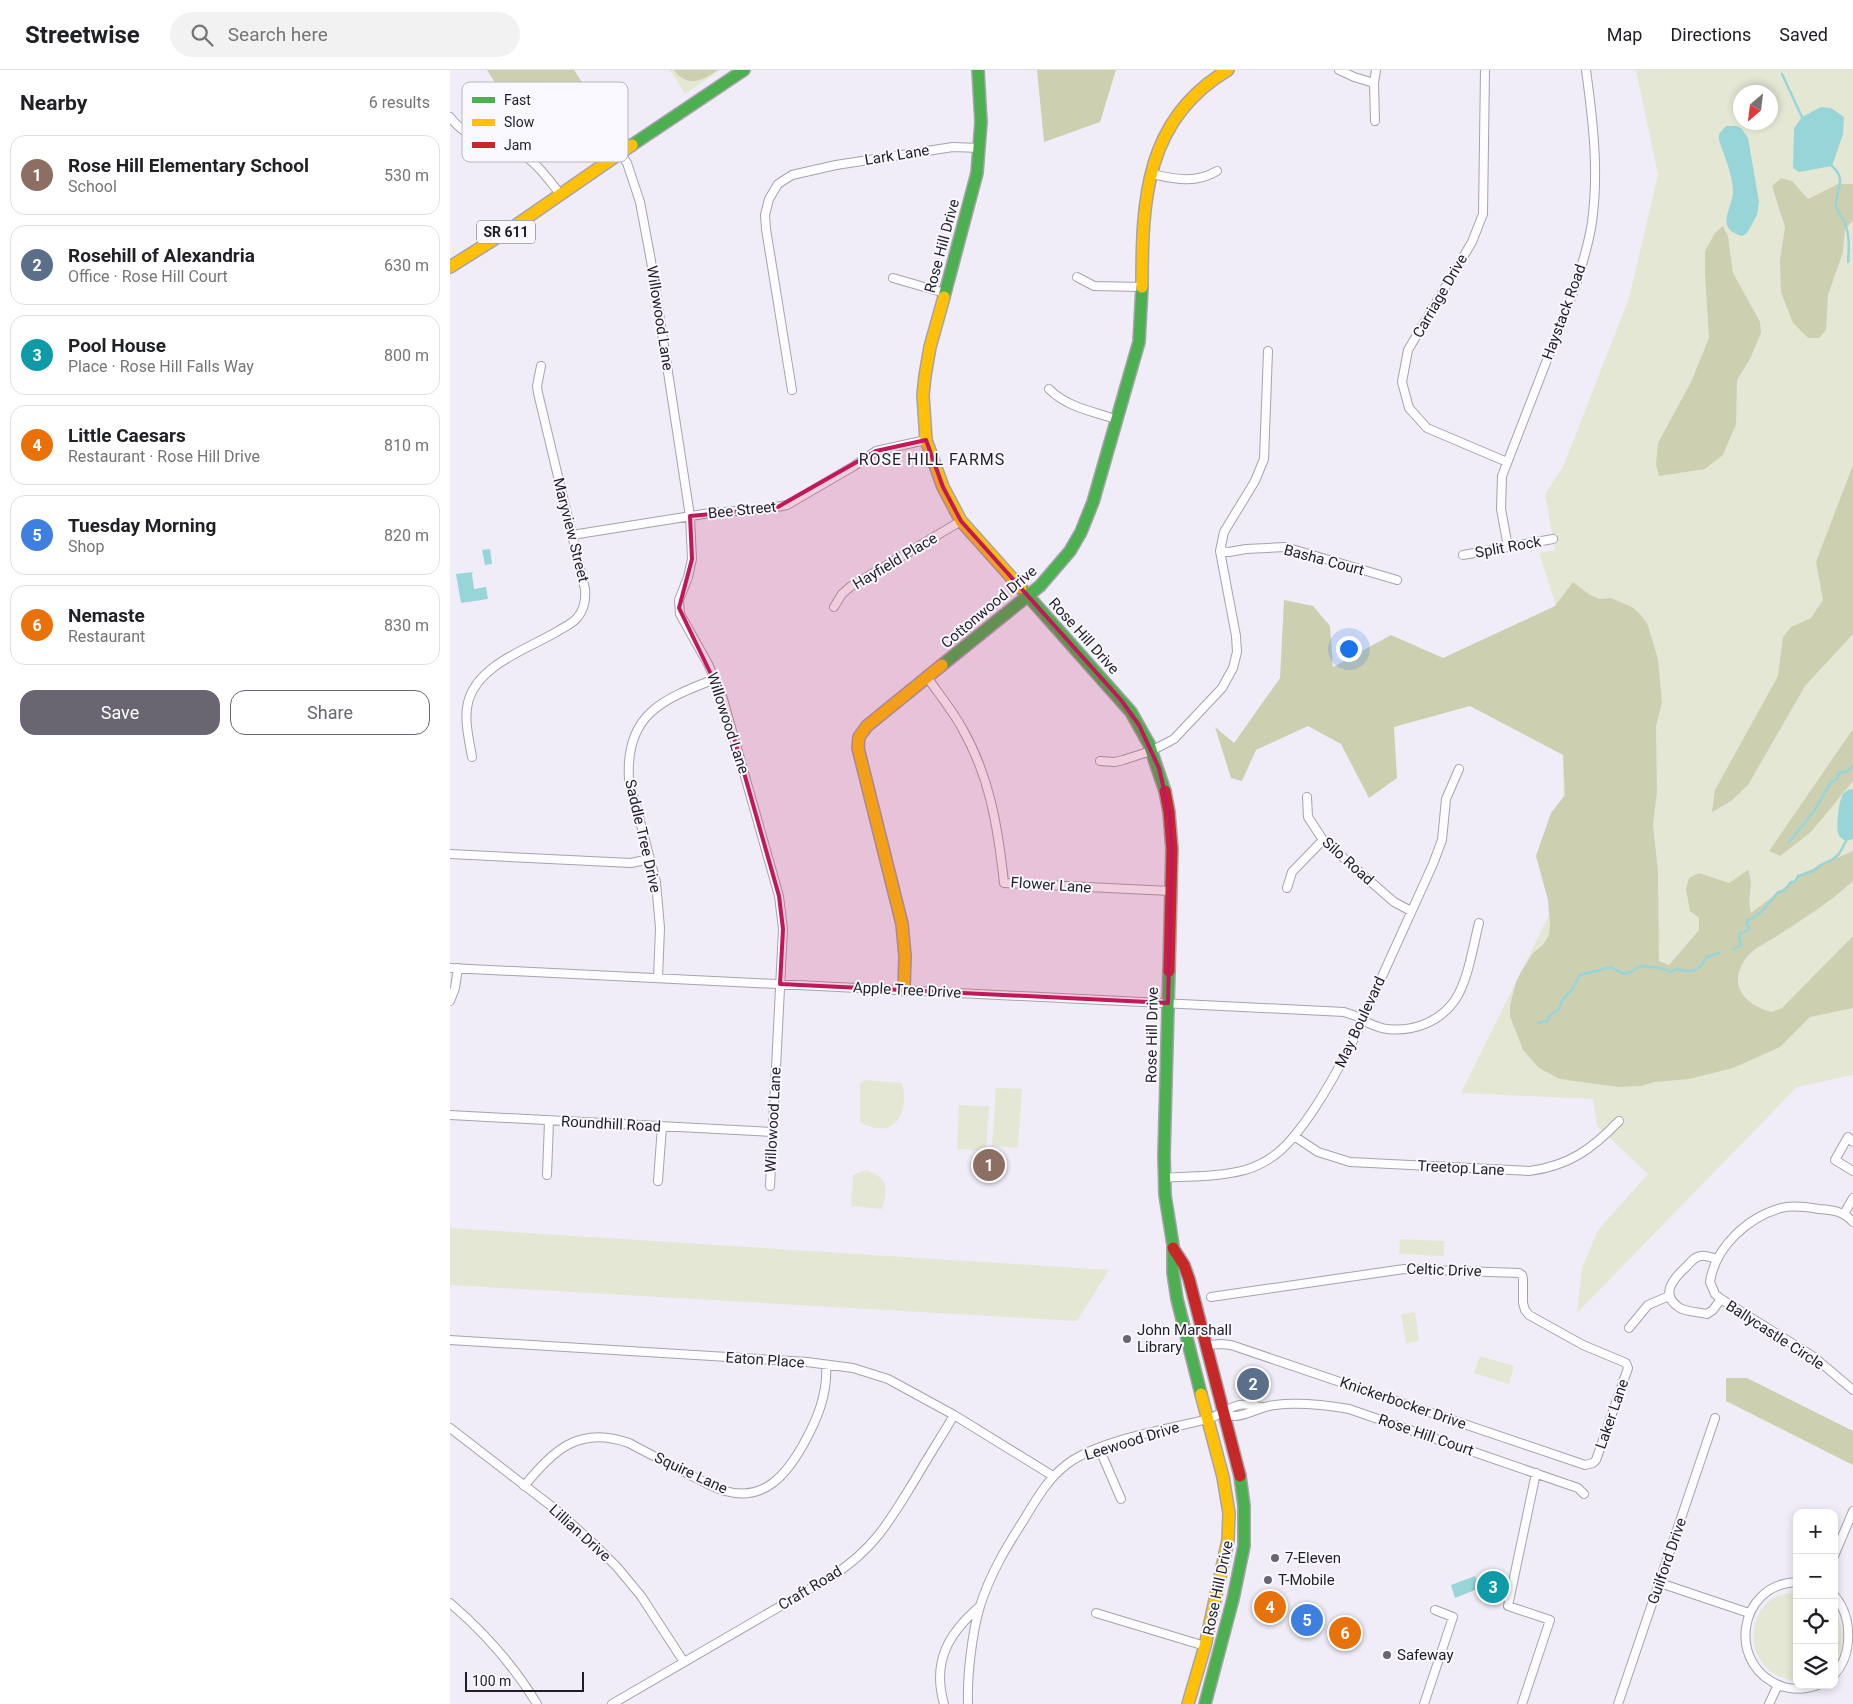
<!DOCTYPE html>
<meta charset="utf-8">
<style>
body{margin:0;font-family:Roboto,sans-serif;background:#f2f2f2;color:#202124}
.controls{position:absolute;right:15px;bottom:15px;display:grid;overflow:hidden;border-radius:10px;box-shadow:0 2px 8px #0003}
.controls button{width:45px;height:45px;display:grid;place-items:center;padding:0;border:0;border-bottom:1px solid #e0e0e0;background:#fff;color:#202124;font:25px sans-serif}
.compass{position:absolute;left:1283px;top:15px;width:45px;height:45px;border-radius:50%;background:#fff;box-shadow:0 2px 8px #0003;rotate:208deg}
.scale{position:absolute;left:15px;bottom:12px;width:119px;box-sizing:border-box;padding-left:5px;border:2px solid #201d28;border-top:0;font-size:14px;line-height:18px;white-space:nowrap;color:#201d28;-webkit-text-stroke:4px #faf8ff;paint-order:stroke}
.you{position:absolute;left:898px;top:578px;width:18px;height:18px;margin:-12px;border:4px solid #fff;border-radius:50%;background:#1a73e8;box-shadow:0 0 0 8px #1a73e833}
.badge{display:grid;place-items:center;width:32px;height:32px;border-radius:50%;background:#696671;color:#fff;font-size:16px;font-weight:700}
.pin{position:absolute;translate:-50% -50%;border:2px solid #fff;box-shadow:0 1px 5px #0006}
.list{margin:0;padding:0;list-style:none}
h2{display:flex;justify-content:space-between;align-items:center;height:65px;margin:0;padding:0 20px;font-size:21px}
h2 small{font-size:16px;font-weight:400;color:#757577}
.list li{display:grid;grid-template-columns:32px 1fr auto;gap:15px;align-items:center;box-sizing:border-box;height:80px;margin:0 10px 10px;padding:0 10px;border:1px solid #e0e0e0;border-radius:15px}
.list b{display:block;font-size:19px;white-space:nowrap}
.list p{margin:0;font-size:16px;white-space:nowrap;color:#757577}
.list em{font-size:16px;font-style:normal;color:#757577}
.actions{display:flex;gap:10px;padding:15px 20px}
.actions a{flex:1;padding:11px 0;border:1px solid #696671;border-radius:15px;text-align:center;font-size:18px;color:#696671}
.actions .main{background:#696671;color:#fff}
.icon{flex:none;width:28px;height:28px;fill:none;stroke:currentColor;stroke-width:2;stroke-linecap:round;stroke-linejoin:round}
.map{position:relative;flex:none;width:1403px;height:1634px;overflow:hidden}
header{display:flex;align-items:center;gap:30px;box-sizing:border-box;height:70px;padding:0 25px;background:#fff;border-bottom:1px solid #e0e0e0}
header strong{font-size:24px}
nav{display:flex;gap:28px;margin-inline-start:auto;font-size:18px}
.search{width:350px;height:45px;background:#f2f2f2;display:flex;align-items:center;gap:12px;box-sizing:border-box;padding:0 18px;border-radius:28px;color:#757577;font-size:19px}
main{display:flex}
aside{flex:1;background:#fff}
.map>svg:first-child{display:block}
.green{fill:#e5e7d5;fill-rule:evenodd}
.forest{fill:#cdcfb1}
.water{fill:#98d5d8}
.lines{fill:none;stroke-linecap:round;stroke-linejoin:round}
.stream{stroke:#98d5d8;stroke-width:2.5}
.street-casing{stroke:#a6a3ad;stroke-width:10}
.fast-casing{stroke:#a6a3ad;stroke-width:14}
.slow-casing{stroke:#a6a3ad;stroke-width:14}
.jam-casing{stroke:#a6a3ad;stroke-width:14}
.street{stroke:#fdfcfe;stroke-width:8}
.fast{stroke:#4caf50;stroke-width:11}
.slow{stroke:#ffc107;stroke-width:11}
.jam{stroke:#c62828;stroke-width:11}
.marked{fill:#c2185b;fill-opacity:0.2;stroke:#c2185b;stroke-width:4;stroke-linejoin:round}
.poi-dot{fill:#696671;stroke:#faf8ff;stroke-width:2}
.labels{text-anchor:middle;stroke-width:4;stroke-linejoin:round;paint-order:stroke}
.shield{fill:#faf8ff;stroke:#615f68;stroke-width:1}
.shield-label{font-size:14px;font-weight:bold;fill:#201d28}
.street-label{font-size:15px;fill:#201d28;stroke:#faf8ff}
.poi-label{font-size:15px;fill:#201d28;stroke:#faf8ff;text-anchor:start}
.neighbourhood-label{font-size:16px;letter-spacing:1px;fill:#201d28;stroke:#faf8ff}
.key{fill:#faf8ff;stroke:#b9b6be;stroke-width:1}
.key-label{font-size:14px;fill:#201d28}
</style>
<header>
<strong>Streetwise</strong>
<div class="search"><svg class="icon" aria-label="search" viewBox="0 0 24 24"><circle cx="10" cy="10" r="6"/><path d="M15 15l6 6"/></svg>Search here</div>
<nav><a>Map</a><a>Directions</a><a>Saved</a></nav>
</header>
<main>
<aside>
<h2>Nearby<small>6 results</small></h2>
<ul class="list">
<li><span class="badge" style="background:#8d6e63">1</span><div><b>Rose Hill Elementary School</b><p>School</p></div><em>530 m</em></li>
<li><span class="badge" style="background:#5c6f8a">2</span><div><b>Rosehill of Alexandria</b><p>Office · Rose Hill Court</p></div><em>630 m</em></li>
<li><span class="badge" style="background:#0f9aa8">3</span><div><b>Pool House</b><p>Place · Rose Hill Falls Way</p></div><em>800 m</em></li>
<li><span class="badge" style="background:#e8710a">4</span><div><b>Little Caesars</b><p>Restaurant · Rose Hill Drive</p></div><em>810 m</em></li>
<li><span class="badge" style="background:#3f7fe0">5</span><div><b>Tuesday Morning</b><p>Shop</p></div><em>820 m</em></li>
<li><span class="badge" style="background:#e8710a">6</span><div><b>Nemaste</b><p>Restaurant</p></div><em>830 m</em></li>
</ul>
<div class="actions"><a class="main">Save</a><a>Share</a></div>
</aside>
<div class="map">
<svg width="1403" height="1634" viewBox="0 0 1403 1634">
<rect width="100%" height="100%" fill="#f0edf8"/>
<path class="green" d="M220,0H270L235,24Z
M1186,0H1403V893L1360,946L1403,938V1005L1347,1017L1127,1243L1132,1198L1148,1160L1198,1104L1147,1056L1143,1029L1011,1023L1113,817V685L1106,536L1089,483L1105,480L1095,424L1113,397L1179,228L1208,105ZM1290,22H1320V52H1290Z
M415,1010L452,1013C460,1045 443,1071 410,1052V1014Z
M546,1018L572,1019L568,1078L542,1076Z
M509,1035L539,1036L536,1081L507,1079Z
M416,1100C439,1108 438,1118 432,1139L401,1136L403,1105Z
M0,1158L659,1200L627,1251L0,1215Z
M950,1169L994,1171V1186L949,1184Z
M965,1242L969,1271L956,1273L951,1244Z
M1030,1286L1064,1296L1059,1314L1024,1303Z
M1347,1522V1611H1344C1333,1608 1322,1605 1314,1595C1299,1578 1300,1548 1318,1532C1326,1525 1336,1523 1347,1522Z
M1384,1540C1394,1556 1397,1576 1384,1592Z"/>
<path class="forest" d="M37,0H124L132,12L133,24L125,34L117,55L108,66L104,64L100,58L95,55L88,54L81,51L76,43L66,37L63,30L46,14Z
M224,0H268C253,10 238,19 224,0Z
M587,0H666L650,52L594,72Z
M1331,108L1342,111L1358,129L1388,114H1403V151L1395,159L1393,182L1378,225L1376,260L1369,268H1358L1343,253L1331,222L1330,190L1335,157L1322,116Z
M1273,156L1278,166L1283,203L1310,252L1311,263L1300,289L1287,310L1286,354L1273,385L1255,399L1209,406L1206,395L1208,373L1241,312L1259,268L1255,203V181L1265,163Z
M1403,344V564L1355,616L1298,715L1281,731L1262,742L1265,720L1328,606L1333,567L1341,557L1361,548L1373,530L1366,492L1403,395Z
M1123,512L1140,525L1150,529L1161,528L1182,537L1190,544L1197,553L1208,589L1212,633L1206,656L1207,722L1203,755L1208,801L1209,891L1219,895L1249,860V848L1240,841L1236,819L1239,808L1249,803L1279,813L1298,800C1305,817 1296,826 1301,843L1355,802L1403,781V811C1380,832 1353,849 1327,866C1319,871 1301,880 1296,888C1277,915 1294,934 1321,942L1332,938L1403,866V938L1360,947L1330,977L1283,998L1239,1009L1204,1012L1191,1016L1169,1017L1110,1009L1089,998L1073,980L1060,946V935L1066,912L1071,902L1083,883L1093,875L1099,865L1100,854L1098,830L1086,786L1101,743L1115,725L1113,685L1020,636L944,657L947,708L919,728L891,674L858,656L806,680L792,711L781,708L765,657L784,673L830,608L834,530L863,536L880,556L883,597L941,565L993,588L1105,536Z
M1403,659V711L1361,762L1330,786L1319,781Z
M1276,1308H1297L1403,1361V1395L1276,1331Z"/>
<path class="water" d="M1371,37L1381,38L1394,47L1393,64L1382,96L1349,102L1343,98L1344,58L1352,47Z
M1276,56H1287L1292,59L1298,68L1309,132L1307,145L1297,163L1292,166C1286,164 1280,162 1277,155C1274,146 1284,130 1283,120C1282,103 1274,85 1269,70V64Z
M40,479L42,494L35,495L32,480Z
M23,502L22,504L24,519L36,517L38,529L11,533L6,504Z
M1401,719H1403V769L1396,771C1392,769 1389,767 1388,763C1386,756 1389,732 1392,726C1394,722 1397,720 1401,719Z
M1025,1506L1030,1518L1005,1528L1001,1515Z"/>
<g class="lines">
<path class="stream" d="M1332,4L1352,47
M1382,96C1398,110 1385,120 1386,136C1387,142 1393,148 1395,153C1400,167 1399,178 1398,192
M1339,772L1364,741L1381,712L1387,709L1389,703L1398,701L1403,696
M1283,879L1291,875L1289,868L1290,863L1297,861L1299,858L1296,853L1298,850C1311,845 1319,833 1328,822L1334,821L1341,812H1345L1348,806L1364,801L1369,796L1383,789L1389,784L1396,771
M1088,953L1097,951L1100,945L1108,940L1113,929L1122,920L1130,905L1161,897L1174,904L1181,902L1190,896L1211,898L1221,902L1227,899C1241,904 1250,901 1257,887L1269,883"/>
<g class="street-casing">
<path id="street" d="M889,0L904,7L924,13
M1035,0L1033,144L1022,172L958,280L952,312L959,338L977,358L1057,392
M0,47C20,73 39,68 64,80C85,89 97,108 111,125
M925,51L924,13L926,0
M170,83L177,93L190,132L201,191L240,446L242,489L238,507L229,530L230,544L258,594L273,629L329,826L333,859L320,1116
M702,104C725,109 745,114 767,101
M627,207L644,216L692,217
M443,208L495,223
M599,319C618,338 643,341 668,350
M342,320L316,159L315,145L319,129L328,114L342,105L386,95L503,77L530,78
M122,465L260,443L315,439L337,435L404,396L426,381L476,370
M1058,477L1051,439L1052,406L1126,215C1132,194 1139,174 1142,152C1149,101 1143,51 1136,0
M770,481L779,482L796,479L835,477L947,510
M1013,485L1103,469
M384,537L392,524L400,517L511,451
M477,607C489,624 502,640 512,658C540,707 548,758 554,813L720,821
M22,687C19,669 13,647 19,629C30,594 78,579 108,561C114,557 122,554 127,548C134,540 136,530 135,519L88,323L87,316L91,296
M650,691L665,692L673,690L701,681L724,669L772,618L783,598L787,582L786,566L770,481L774,462L805,411L814,389L818,281
M857,727L858,747L873,770L944,832L961,841
M0,784L181,793L200,789
M837,818L842,802L873,770
M0,898L894,942L912,948
M208,908L210,858L206,812L179,709C175,644 213,629 265,609
M0,931L5,918L8,898
M911,950C919,953 928,958 937,959C963,962 990,952 1005,930C1018,911 1023,876 1029,853
M0,1045L322,1062
M844,1066L868,1082L900,1092L1079,1101C1119,1096 1142,1079 1169,1051
M1403,1072L1398,1067L1385,1090L1403,1101
M97,1105L99,1051
M714,1108C741,1106 769,1107 795,1100C808,1096 821,1089 831,1080C858,1055 884,1007 901,975L983,794L992,770L996,729L1009,699
M208,1111L212,1056
M1394,1144L1403,1128
M1267,1189C1262,1188 1256,1185 1251,1186C1245,1186 1240,1193 1236,1197C1223,1209 1209,1225 1230,1238C1237,1242 1249,1242 1257,1244L1263,1240L1271,1229L1265,1224L1260,1212C1265,1177 1298,1147 1331,1138C1342,1135 1357,1137 1369,1139C1383,1140 1393,1141 1403,1152
M1271,1229L1364,1287L1403,1320
M1179,1258L1198,1235L1219,1226
M0,1270L357,1292L403,1298L438,1309L504,1345L603,1406
M757,1275L771,1274L781,1275L1135,1395L1143,1393L1146,1390L1178,1298L1176,1293L1133,1275L1079,1245L1075,1240L1073,1233V1209L1072,1205L1069,1203L954,1199L761,1227
M773,1343C776,1344 781,1346 784,1346C794,1347 812,1336 825,1335C849,1332 875,1335 899,1339L1128,1418L1134,1424
M0,1358L105,1439L144,1474L167,1497L191,1526L234,1592
M649,1378L671,1429
M74,1416C104,1380 129,1355 179,1373C199,1384 220,1394 240,1405C251,1410 263,1418 275,1421C314,1432 336,1405 353,1375C367,1350 378,1324 376,1295
M1384,1486L1403,1441
M1347,1512C1286,1514 1276,1599 1334,1617C1345,1620 1357,1619 1368,1615
M1210,1513L1299,1543
M1384,1525C1403,1547 1403,1584 1384,1605
M0,1533C34,1562 64,1596 87,1634
M646,1543L755,1576
M162,1634L384,1505C426,1477 440,1450 466,1408C478,1387 492,1366 504,1345
M494,1634C482,1592 498,1564 529,1537
M518,1634C517,1606 522,1563 530,1536C540,1504 557,1476 575,1448C588,1426 601,1404 623,1390C656,1369 719,1359 758,1349C780,1341 785,1329 811,1337
M974,1634L1003,1547L985,1540
M1072,1634L1100,1550L1058,1536L1086,1403
M1168,1634L1265,1348
M1319,1634L1328,1615"/>
</g>
<g class="fast-casing">
<path id="fast" d="M182,75L294,0
M494,227L527,103L531,52L528,0
M571,518L681,642L699,674L715,721
M492,595L590,516L620,481L631,462L643,432L689,272L692,217
M719,901L714,1085L715,1125L723,1175V1203L727,1229L751,1324
M755,1634L783,1529L794,1476V1436L790,1406"/>
</g>
<g class="slow-casing">
<path id="slow" d="M0,197L59,160L182,75
M692,217C692,130 695,49 778,0
M494,227L480,277L475,306L473,325L476,370L493,417L511,451L571,518
M454,920L455,886L452,854L408,678L409,667L417,656L492,595
M738,1634L755,1576L778,1470L779,1443L773,1407L751,1324"/>
</g>
<g class="jam-casing">
<path id="jam" d="M715,721L719,742L722,779L719,901
M723,1178L734,1195L739,1209L790,1406"/>
</g>
<use href="#street" class="street"/>
<use href="#fast" class="fast"/>
<use href="#slow" class="slow"/>
<use href="#jam" class="jam"/>
</g>
<path class="marked" d="M476,370L493,417L511,451L671,630L689,655L709,698L720,746L722,779L718,933L330,914L333,859L329,826L273,629L229,538L242,489L240,446L326,438L426,381Z"/>
<g class="poi-dot">
<circle cx="677" cy="1269" r="5"/>
<circle cx="825" cy="1488" r="5"/>
<circle cx="818" cy="1510" r="5"/>
<circle cx="937" cy="1585" r="5"/>
</g>
<g class="labels">
<rect class="shield" x="27" y="150.5" width="58" height="23" rx="4"/>
<g class="shield-label">
<text x="56" y="167">SR 611</text>
</g>
<g class="street-label">
<text transform="translate(447 85) rotate(-9)" y="5">Lark Lane</text>
<text transform="translate(492 176) rotate(-75)" y="5">Rose Hill Drive</text>
<text transform="translate(990 226) rotate(-60)" y="5">Carriage Drive</text>
<text transform="translate(1114 242) rotate(-70)" y="5">Haystack Road</text>
<text transform="translate(210 248) rotate(81)" y="5">Willowood Lane</text>
<text transform="translate(292 440) rotate(-6)" y="5">Bee Street</text>
<text transform="translate(121 460) rotate(76)" y="5">Maryview Street</text>
<text transform="translate(1058 477) rotate(-10)" y="5">Split Rock</text>
<text transform="translate(874 490) rotate(15)" y="5">Basha Court</text>
<text transform="translate(445 491) rotate(-31)" y="5">Hayfield Place</text>
<text transform="translate(539 537) rotate(-40)" y="5">Cottonwood Drive</text>
<text transform="translate(634 566) rotate(48)" y="5">Rose Hill Drive</text>
<text transform="translate(278 653) rotate(72)" y="5">Willowood Lane</text>
<text transform="translate(193 766) rotate(77)" y="5">Saddle Tree Drive</text>
<text transform="translate(898 791) rotate(42)" y="5">Silo Road</text>
<text transform="translate(601 815) rotate(4)" y="5">Flower Lane</text>
<text transform="translate(457 920) rotate(3)" y="5">Apple Tree Drive</text>
<text transform="translate(910 952) rotate(-65)" y="5">May Boulevard</text>
<text transform="translate(702 965) rotate(-89)" y="5">Rose Hill Drive</text>
<text transform="translate(323 1050) rotate(-87)" y="5">Willowood Lane</text>
<text transform="translate(161 1054) rotate(3)" y="5">Roundhill Road</text>
<text transform="translate(1011 1098) rotate(3)" y="5">Treetop Lane</text>
<text transform="translate(994 1200) rotate(2)" y="5">Celtic Drive</text>
<text transform="translate(1325 1265) rotate(33)" y="5">Ballycastle Circle</text>
<text transform="translate(315 1290) rotate(4)" y="5">Eaton Place</text>
<text transform="translate(953 1333) rotate(19)" y="5">Knickerbocker Drive</text>
<text transform="translate(1162 1344) rotate(-71)" y="5">Laker Lane</text>
<text transform="translate(976 1365) rotate(19)" y="5">Rose Hill Court</text>
<text transform="translate(682 1371) rotate(-17)" y="5">Leewood Drive</text>
<text transform="translate(241 1403) rotate(25)" y="5">Squire Lane</text>
<text transform="translate(130 1463) rotate(42)" y="5">Lillian Drive</text>
<text transform="translate(1217 1491) rotate(-71)" y="5">Guilford Drive</text>
<text transform="translate(360 1518) rotate(-31)" y="5">Craft Road</text>
<text transform="translate(768 1518) rotate(-78)" y="5">Rose Hill Drive</text>
</g>
<g class="poi-label">
<text x="687" y="1265">John Marshall<tspan x="687" dy="17">Library</tspan></text>
<text x="835" y="1493">7-Eleven</text>
<text x="828" y="1515">T-Mobile</text>
<text x="947" y="1590">Safeway</text>
</g>
<g class="neighbourhood-label">
<text x="482" y="395">ROSE HILL FARMS</text>
</g>
</g>
<rect x="12" y="12" width="166" height="80" rx="8" class="key"/>
<rect x="22" y="27" width="23" height="6" fill="#4caf50"/>
<rect x="22" y="49" width="23" height="7" fill="#ffc107"/>
<rect x="22" y="72" width="23" height="6" fill="#c62828"/>
<g class="key-label">
<text x="54" y="35">Fast</text>
<text x="54" y="57">Slow</text>
<text x="54" y="80">Jam</text>
</g>
</svg>
<div class="controls">
<button>+</button>
<button>−</button>
<button><svg class="icon" aria-label="locate" viewBox="0 0 24 24"><circle cx="12" cy="12" r="6"/><path d="M12 2v4M12 18v4M2 12h4M18 12h4"/></svg></button>
<button><svg class="icon" aria-label="layers" viewBox="0 0 24 24"><path d="M12 4l9 5-9 5-9-5zM3 14l9 5 9-5"/></svg></button>
</div>
<svg class="compass" viewBox="-18 -18 36 36"><path d="M0-13l5 13h-10z" fill="#e53935"/><path d="M0 13l5-13h-10z" fill="#757577"/></svg>
<div class="scale">100 m</div>
<div class="you"></div>
<div class="pin badge" style="left:539px;top:1095px;background:#8d6e63">1</div>
<div class="pin badge" style="left:803px;top:1314px;background:#5c6f8a">2</div>
<div class="pin badge" style="left:1043px;top:1517px;background:#0f9aa8">3</div>
<div class="pin badge" style="left:820px;top:1537px;background:#e8710a">4</div>
<div class="pin badge" style="left:857px;top:1550px;background:#3f7fe0">5</div>
<div class="pin badge" style="left:895px;top:1563px;background:#e8710a">6</div>
</div>
</main>
